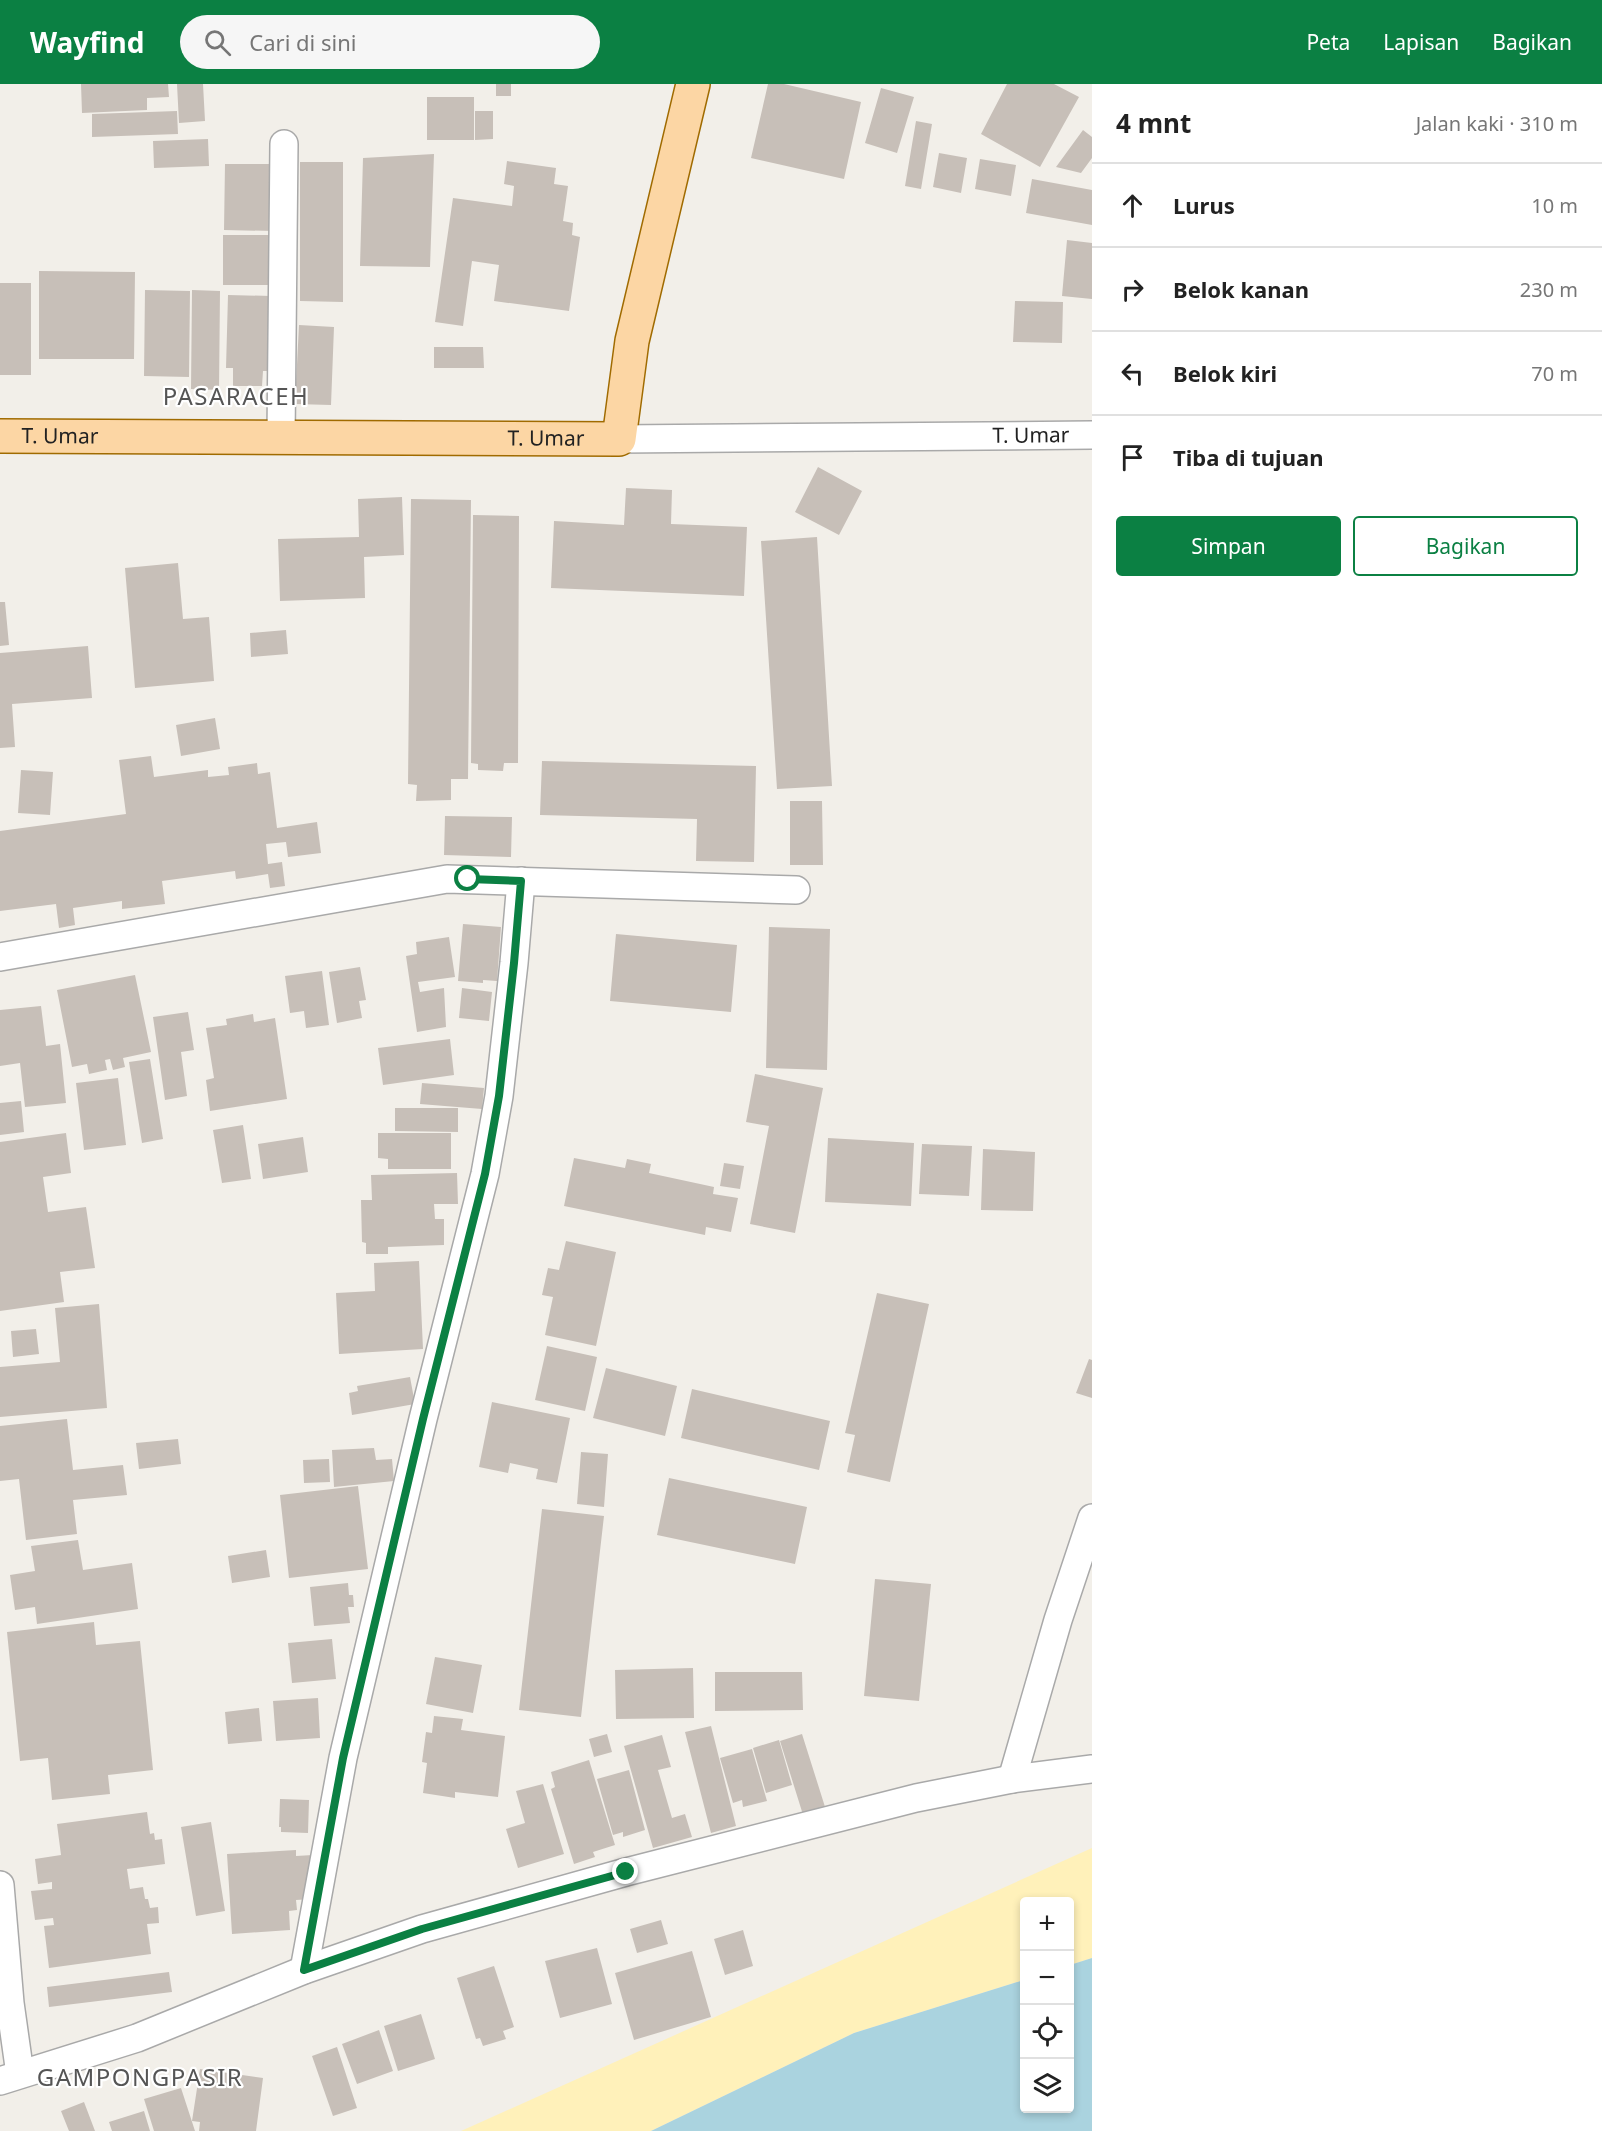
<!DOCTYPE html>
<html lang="id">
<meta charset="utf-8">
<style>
body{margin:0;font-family:"Noto Sans",sans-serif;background:#f6f6f6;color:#222}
.controls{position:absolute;right:18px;bottom:18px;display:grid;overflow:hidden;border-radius:6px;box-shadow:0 3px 9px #0003}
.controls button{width:54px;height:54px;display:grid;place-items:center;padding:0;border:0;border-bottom:2px solid #e0e0e0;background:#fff;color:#222;font:30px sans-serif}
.stop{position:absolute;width:18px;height:18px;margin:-14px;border:4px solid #0b8043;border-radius:50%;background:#fff}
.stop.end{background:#0b8043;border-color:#fff;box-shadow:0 2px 6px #0008}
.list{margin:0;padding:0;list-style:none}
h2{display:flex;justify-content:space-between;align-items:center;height:78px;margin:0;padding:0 24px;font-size:26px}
h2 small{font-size:20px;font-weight:400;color:#767676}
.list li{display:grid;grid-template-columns:39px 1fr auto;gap:18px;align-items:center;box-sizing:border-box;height:84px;padding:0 24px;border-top:2px solid #e0e0e0}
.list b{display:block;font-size:22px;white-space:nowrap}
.list em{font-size:20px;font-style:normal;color:#767676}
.actions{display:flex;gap:12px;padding:18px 24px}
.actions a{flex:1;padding:14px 0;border:2px solid #0b8043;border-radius:6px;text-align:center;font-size:21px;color:#0b8043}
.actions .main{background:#0b8043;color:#fff}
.icon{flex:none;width:33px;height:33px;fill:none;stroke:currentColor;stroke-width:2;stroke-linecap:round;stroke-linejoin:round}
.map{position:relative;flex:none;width:1092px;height:2047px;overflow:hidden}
header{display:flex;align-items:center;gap:36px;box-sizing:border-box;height:84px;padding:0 30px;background:#0b8043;color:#fff}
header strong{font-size:28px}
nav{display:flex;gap:33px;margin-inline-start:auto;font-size:21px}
.search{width:420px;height:54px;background:#f6f6f6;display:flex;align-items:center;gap:15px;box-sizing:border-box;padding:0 21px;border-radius:33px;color:#767676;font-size:22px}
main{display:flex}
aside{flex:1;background:#fff}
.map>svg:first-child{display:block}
.sand{fill:#fff1ba}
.water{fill:#aad3df}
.building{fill:#c7bfb8}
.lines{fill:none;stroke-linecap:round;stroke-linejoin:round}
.street-casing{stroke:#a9a9a9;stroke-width:30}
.primary-casing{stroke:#a06b00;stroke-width:36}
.street{stroke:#fff;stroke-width:27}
.primary{stroke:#fcd6a4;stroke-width:33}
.route{stroke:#0b8043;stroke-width:8}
.labels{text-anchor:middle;stroke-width:4.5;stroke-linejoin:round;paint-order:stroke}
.street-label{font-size:21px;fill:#222;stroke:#fff}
.quarter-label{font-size:24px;letter-spacing:1.5px;fill:#555;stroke:#fff}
</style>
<header>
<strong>Wayfind</strong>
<div class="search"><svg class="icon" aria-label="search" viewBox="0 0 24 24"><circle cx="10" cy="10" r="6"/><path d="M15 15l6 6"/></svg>Cari di sini</div>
<nav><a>Peta</a><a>Lapisan</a><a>Bagikan</a></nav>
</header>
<main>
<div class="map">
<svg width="1092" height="2047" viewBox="0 0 1092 2047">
<rect width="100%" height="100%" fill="#f2efe9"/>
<path class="sand" d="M1092,1764V1874L1070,1881V1818H1024V1896L854,1949L651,2047H461Z"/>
<path class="water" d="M1092,1874V2047H651L854,1949L1024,1896V2024H1070V1881Z"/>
<path class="building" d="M81,0H168L169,13L147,14V26L82,29Z
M177,0H203L205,37L179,39Z
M496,0H511V12H496Z
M768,0H784L861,18L844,95L751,74Z
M1007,0H1054L1079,13L1040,83L981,50Z
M881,4L914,13L897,69L865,59Z
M427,13H474V56H427Z
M177,27L178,50L92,53V30Z
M475,27H493V55L475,56Z
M916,37L932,40L921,105L905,102Z
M1083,46L1092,53V74L1081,89L1056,83Z
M208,55L209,82L154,84L153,57Z
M939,69L967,74L961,109L933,103Z
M434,70L430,183L360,182L363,74Z
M980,75L1016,81L1011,112L975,105Z
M507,77L556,84L554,100L568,102L563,137L573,139L572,151L580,153L569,227L494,217L499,181L472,177L463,242L435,238L453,114L512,122L514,102L504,100Z
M300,78H343V218L300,217Z
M225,80H276L275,147L224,146Z
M1032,95L1092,106V141L1026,129Z
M223,151H275V201H223Z
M1067,156L1092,159V215L1062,212Z
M39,187L135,188L134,275H39Z
M0,199H31V291H0Z
M145,206L190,207L189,293L144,292Z
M192,206L220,207L219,306L191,305Z
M228,211L271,212L269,287H263L262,302H233V284H226Z
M1015,217L1063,218L1062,259L1013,258Z
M299,241L334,243L331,321L295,320Z
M434,263H483L484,284H434Z
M818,383L862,407L839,451L795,428Z
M626,404L672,406L671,440L747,443L744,512L551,504L554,437L624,441Z
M402,413L404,471L364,473L365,514L280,517L278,455L359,453L358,415Z
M411,415L471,416L468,695H451V716L416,717L417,701L408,700Z
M473,431L519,432L518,679H504L503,687L478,686V680L471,679Z
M817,453L832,702L777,705L761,457Z
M178,479L183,535L209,533L214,597L135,604L125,484Z
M0,518H5L9,561L0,562Z
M286,546L288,570L251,573L250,549Z
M88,562L92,614L12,620L15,663L0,664V569Z
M215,634L220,665L181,672L176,641Z
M151,672L154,693L208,686V693L229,691L228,683L257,679L258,690L270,688L277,744L317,738L321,769L288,773L286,758L266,760L268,780L282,778L285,802L270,804L268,790L236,795L235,787L162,797L165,820L122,825V817L73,824L75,841L59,844L56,820L0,827V747L126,730L119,676Z
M542,677L756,682L754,778L696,777L697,735L540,731Z
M21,686L53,688L50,731L18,729Z
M790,717H822L823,781H790Z
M445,732L512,733L511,773L444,771Z
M463,840L501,843L497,897L483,896V899L458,897Z
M769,843L830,845L827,986L766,984Z
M616,850L737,861L731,928L610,917Z
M449,853L455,893L418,898L420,908L444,904L446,943L417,948L406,872L417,870L416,858Z
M360,883L366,916L359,917L362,934L337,939L329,888Z
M322,887L329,941L306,944L304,927L290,929L285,892Z
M135,891L151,968L123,974L125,983L113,986L110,975L105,976L107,986L89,990L87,980L72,983L57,906Z
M462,904L492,908L489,937L459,934Z
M41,922L46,962L60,960L66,1019L25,1023L20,979L0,982V926Z
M188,928L194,966L181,968L187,1012L165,1016L153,933Z
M253,930L254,938L275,934L287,1015L210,1027L206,996L214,994L206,944L227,941L226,935Z
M450,955L454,991L383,1001L378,964Z
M150,975L163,1055L142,1059L129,978Z
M755,990L823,1004L795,1149L750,1140L769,1042L746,1038Z
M118,994L126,1061L84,1066L76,999Z
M422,999L484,1004L482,1025L420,1020Z
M21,1017L24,1048L0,1051V1019Z
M395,1024H458V1048L395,1047Z
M243,1041L251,1095L222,1099L213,1046Z
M66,1049L71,1089L43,1093L48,1128L86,1123L95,1184L60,1188L64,1218L0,1227V1058Z
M378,1049H451V1085H388V1075L378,1074Z
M303,1053L308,1088L263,1095L258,1060Z
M828,1054L914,1059L911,1122L825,1118Z
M922,1060L972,1062L969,1112L919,1110Z
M983,1065L1035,1068L1033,1127L981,1126Z
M574,1074L625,1084L627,1075L651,1080L649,1089L714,1103L713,1110L738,1114L731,1148L706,1143L705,1151L564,1122Z
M724,1079L744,1082L740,1105L720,1102Z
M457,1089L458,1120H434L435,1135H444V1161L388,1163V1170H366V1159L362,1158L361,1116H372L371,1091Z
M566,1157L616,1168L596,1262L545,1251L553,1213L542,1211L548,1184L559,1186Z
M419,1177L423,1265L339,1270L336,1209L375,1207L374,1179Z
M877,1209L929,1220L890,1398L847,1388L855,1351L845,1349Z
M99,1220L107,1324L0,1333V1283L60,1278L55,1224Z
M36,1245L39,1270L13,1273L11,1247Z
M547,1262L597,1273L585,1327L535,1316Z
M1089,1275L1092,1276V1314L1076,1309Z
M606,1284L677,1302L665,1352L593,1334Z
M410,1293L415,1320L352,1331L349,1309L358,1307L357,1302Z
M692,1305L830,1337L819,1386L681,1354Z
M492,1318L570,1334L557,1399L536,1395L538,1385L510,1379L508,1389L479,1383Z
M67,1335L73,1386L123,1381L127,1411L73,1416L77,1450L26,1456L19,1395L0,1397V1342Z
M178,1355L181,1380L139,1385L136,1359Z
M374,1364L376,1376L392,1375L394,1397L334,1403L332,1366Z
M581,1368L608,1370L604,1423L577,1420Z
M329,1375L330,1398L304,1399L303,1376Z
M669,1394L807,1423L795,1480L657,1451Z
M358,1402L368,1485L289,1494L280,1411Z
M542,1425L604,1432L581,1633L519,1626Z
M78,1456L83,1486L132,1479L138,1525L37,1540L35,1523L15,1526L10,1491L35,1487L31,1462Z
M266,1466L270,1493L232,1499L228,1472Z
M875,1495L931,1500L919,1617L864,1612Z
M348,1499L349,1511H353L354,1523H348L350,1539L314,1542L310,1503Z
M94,1538L96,1561L140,1557L153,1686L108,1691L110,1710L52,1716L48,1674L20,1677L7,1548Z
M332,1555L336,1595L292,1599L288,1559Z
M435,1573L482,1581L473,1629L426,1620Z
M693,1584L694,1634L616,1635L615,1586Z
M715,1588H802L803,1626L715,1627Z
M318,1614L320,1654L276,1657L273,1617Z
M259,1624L262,1657L228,1660L225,1628Z
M434,1632L463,1635L461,1646L505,1652L498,1713L455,1708V1714L423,1709L427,1679L422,1678L426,1648L432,1649Z
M711,1642L736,1742L711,1749L685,1648Z
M607,1650L612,1668L594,1673L589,1655Z
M802,1650L826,1726L804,1734L780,1657Z
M662,1651L671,1683L658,1686L672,1734L685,1730L692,1753L653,1764L624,1662Z
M779,1656L792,1701L766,1709L753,1664Z
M752,1665L767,1717L743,1723L742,1716L733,1719L720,1674Z
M589,1676L615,1761L593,1768L595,1773L574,1780L551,1705L555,1703L551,1688Z
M629,1686L645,1746L623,1753V1748L613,1751L597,1695Z
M543,1700L564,1770L518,1784L506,1745L525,1739L516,1707Z
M280,1715L309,1716L308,1749L281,1748V1743H279Z
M147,1728L150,1750L154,1749L155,1756L162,1755L165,1780L127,1785L130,1805L143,1803L145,1815H148L150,1824L158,1823L159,1839L147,1840L151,1870L49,1884L44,1842L54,1841L53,1834L35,1836L31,1807L52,1805V1798L38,1800L35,1775L61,1771L57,1740Z
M211,1738L225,1827L196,1832L181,1743Z
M296,1766V1772L313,1771L315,1795H306V1801H311L312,1815L296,1816L297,1826L289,1827L290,1846L232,1850L227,1770Z
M661,1836L668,1860L637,1869L630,1845Z
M743,1846L753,1882L725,1891L714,1855Z
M597,1864L612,1920L560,1934L545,1877Z
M692,1867L711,1933L634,1956L615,1889Z
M494,1882L514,1943L503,1947L506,1955L483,1962L480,1954L476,1955L457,1894Z
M169,1888L172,1908L49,1923L47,1903Z
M421,1930L435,1975L398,1987L384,1942Z
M379,1946L393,1987L357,2000L342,1960Z
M337,1963L357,2024L333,2032L312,1972Z
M200,1985L263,1994L256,2047H199L200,2038L192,2037Z
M181,2004L195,2047H154L144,2015Z
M84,2018L95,2047H69L61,2027Z
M144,2027L150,2047H112L109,2038Z"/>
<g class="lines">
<g class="street-casing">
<g id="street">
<path d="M281,353L284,60"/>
<path id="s1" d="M619,355L1092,351"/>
<path d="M0,873L447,795L796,806"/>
<path d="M1012,1695L1058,1536L1092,1434"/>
<path d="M0,1801L10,1919L20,1990"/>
<path d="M304,1886L343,1674L423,1335L485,1090L499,1012L514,879L521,797"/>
<path d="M0,1997L137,1954L304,1886L422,1845L626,1788L916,1714L1012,1695L1092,1685"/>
</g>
</g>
<g class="primary-casing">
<g id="primary">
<path id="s2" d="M0,352L619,355L632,257L693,0"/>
</g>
</g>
<use href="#street" class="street"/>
<use href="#primary" class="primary"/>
</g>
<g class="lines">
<path class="route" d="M468,795L521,797L514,879L499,1012L485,1090L423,1335L343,1674L304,1886L422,1845L626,1788"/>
</g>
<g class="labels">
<g class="street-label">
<text dy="7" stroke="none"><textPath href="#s1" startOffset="412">T. Umar</textPath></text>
<text dy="7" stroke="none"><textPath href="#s2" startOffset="60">T. Umar</textPath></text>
<text dy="7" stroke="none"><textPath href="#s2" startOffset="546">T. Umar</textPath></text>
</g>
<g class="quarter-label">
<text x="236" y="321">PASARACEH</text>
<text x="140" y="2002">GAMPONGPASIR</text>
</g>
</g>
</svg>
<div class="controls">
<button>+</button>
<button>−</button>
<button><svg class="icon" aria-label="locate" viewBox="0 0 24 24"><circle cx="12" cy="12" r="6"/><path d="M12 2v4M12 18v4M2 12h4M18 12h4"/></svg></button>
<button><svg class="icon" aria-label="layers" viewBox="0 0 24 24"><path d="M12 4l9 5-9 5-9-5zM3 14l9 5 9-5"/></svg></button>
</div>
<div class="stop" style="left:468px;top:795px"></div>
<div class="stop end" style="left:626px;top:1788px"></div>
</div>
<aside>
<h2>4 mnt<small>Jalan kaki · 310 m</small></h2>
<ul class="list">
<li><svg class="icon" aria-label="ahead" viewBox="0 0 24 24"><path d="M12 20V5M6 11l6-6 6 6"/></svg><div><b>Lurus</b></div><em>10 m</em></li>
<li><svg class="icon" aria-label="right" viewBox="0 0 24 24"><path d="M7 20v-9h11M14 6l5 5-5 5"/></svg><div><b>Belok kanan</b></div><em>230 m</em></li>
<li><svg class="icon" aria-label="left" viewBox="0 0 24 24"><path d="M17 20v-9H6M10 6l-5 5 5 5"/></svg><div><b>Belok kiri</b></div><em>70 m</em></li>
<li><svg class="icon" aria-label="arrive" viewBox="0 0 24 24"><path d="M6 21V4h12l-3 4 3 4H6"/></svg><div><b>Tiba di tujuan</b></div></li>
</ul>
<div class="actions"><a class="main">Simpan</a><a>Bagikan</a></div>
</aside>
</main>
